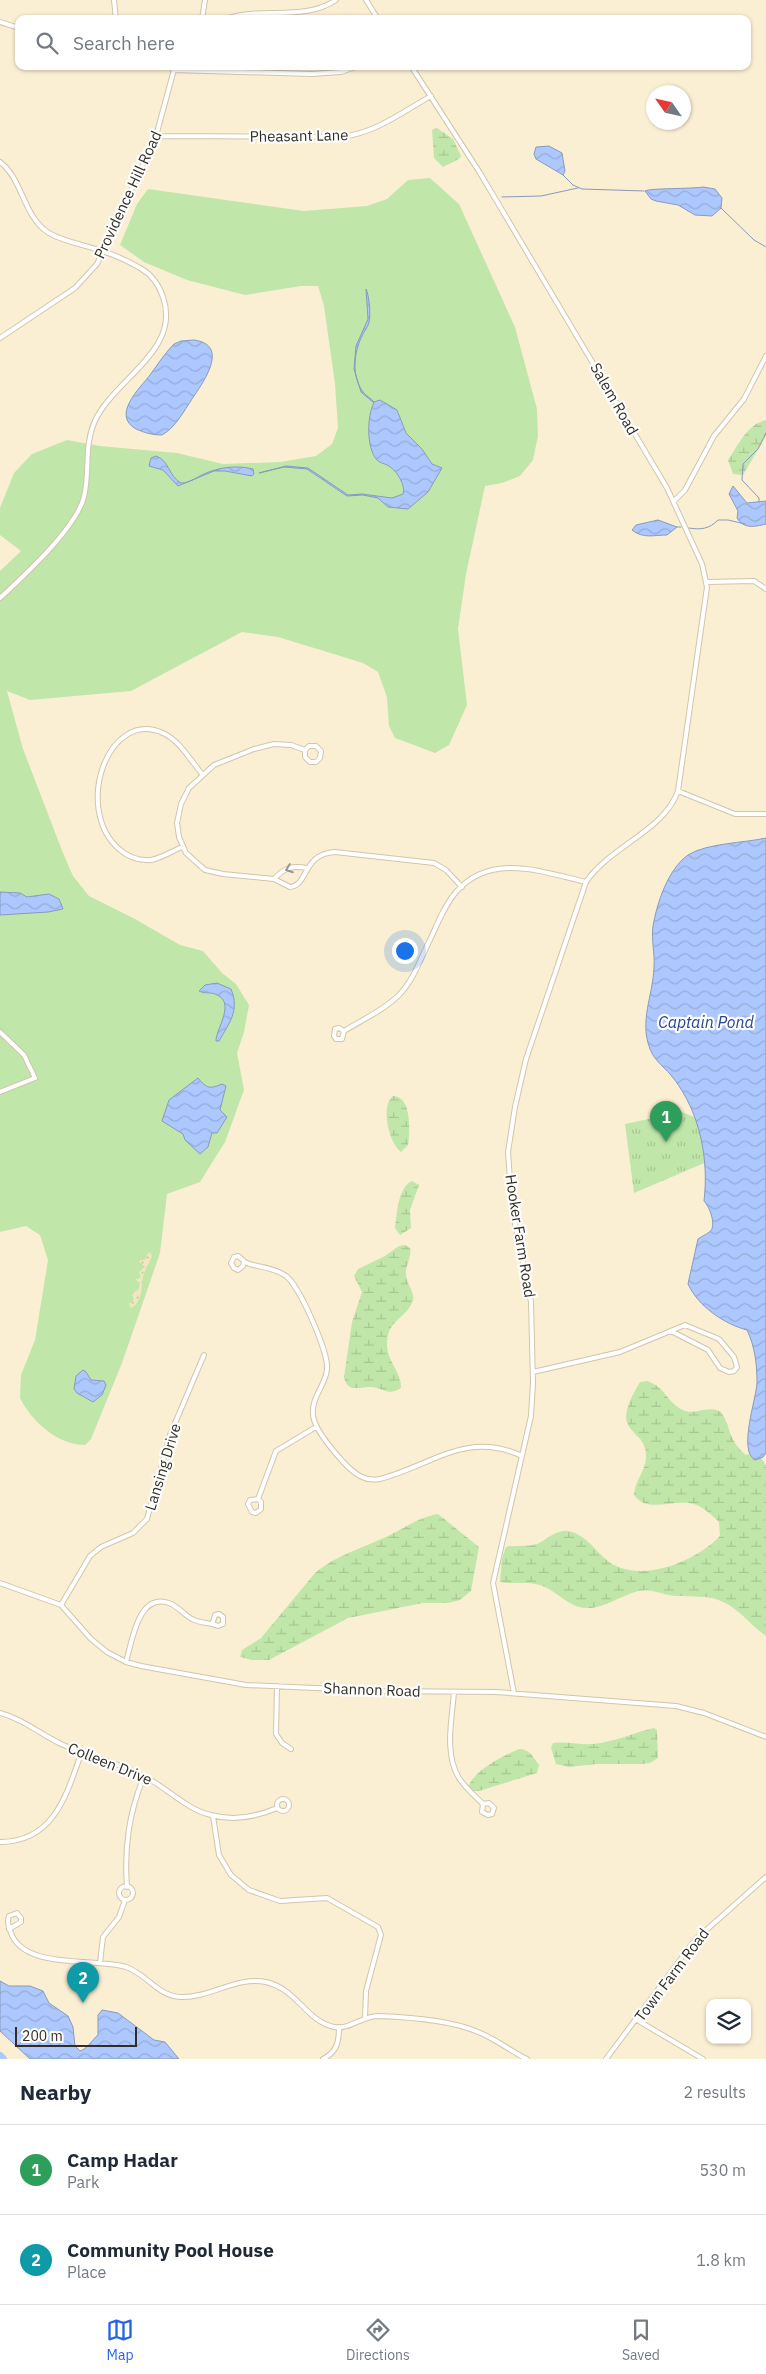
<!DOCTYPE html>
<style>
body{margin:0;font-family:"IBM Plex Sans",sans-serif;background:#f2f2f3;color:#1f2937}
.controls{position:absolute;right:15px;bottom:15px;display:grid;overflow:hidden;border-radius:10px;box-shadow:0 1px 4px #0004}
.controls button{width:45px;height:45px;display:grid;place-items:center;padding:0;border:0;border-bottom:1px solid #e0e1e3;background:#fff;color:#1f2937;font:25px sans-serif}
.compass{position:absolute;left:646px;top:85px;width:45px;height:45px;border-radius:50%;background:#fff;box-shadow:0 1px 4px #0004;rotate:304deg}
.scale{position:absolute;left:15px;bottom:12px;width:122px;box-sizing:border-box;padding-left:5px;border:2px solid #332e24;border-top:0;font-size:14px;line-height:18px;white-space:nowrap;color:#332e24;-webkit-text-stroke:4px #fdfdfd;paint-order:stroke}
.you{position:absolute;left:404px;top:950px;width:18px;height:18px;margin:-12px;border:4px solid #fff;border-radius:50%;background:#1a73e8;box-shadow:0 0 0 8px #1a73e833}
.badge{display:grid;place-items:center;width:32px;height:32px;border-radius:50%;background:#2563eb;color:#fff;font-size:16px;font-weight:700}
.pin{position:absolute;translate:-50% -41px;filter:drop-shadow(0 1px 2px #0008)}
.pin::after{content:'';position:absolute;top:26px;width:18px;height:15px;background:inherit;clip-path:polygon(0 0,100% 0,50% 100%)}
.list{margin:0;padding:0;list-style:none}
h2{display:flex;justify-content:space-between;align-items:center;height:65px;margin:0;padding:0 20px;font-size:21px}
h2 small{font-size:16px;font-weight:400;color:#747a83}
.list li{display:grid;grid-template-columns:32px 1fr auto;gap:15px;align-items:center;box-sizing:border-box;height:90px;padding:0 20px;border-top:1px solid #e0e1e3}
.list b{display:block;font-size:19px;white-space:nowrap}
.list p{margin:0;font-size:16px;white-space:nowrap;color:#747a83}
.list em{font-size:16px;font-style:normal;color:#747a83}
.icon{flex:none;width:28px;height:28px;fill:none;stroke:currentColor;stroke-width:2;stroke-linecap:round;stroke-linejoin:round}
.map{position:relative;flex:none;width:766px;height:2059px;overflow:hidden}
.search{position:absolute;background:#fff;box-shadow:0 1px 4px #0004;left:15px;right:15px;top:15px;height:55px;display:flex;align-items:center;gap:12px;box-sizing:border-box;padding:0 18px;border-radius:10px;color:#747a83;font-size:19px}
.sheet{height:245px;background:#fff}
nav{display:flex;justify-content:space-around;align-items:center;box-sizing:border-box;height:70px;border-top:1px solid #e0e1e3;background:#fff;font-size:14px;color:#747a83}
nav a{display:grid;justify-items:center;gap:2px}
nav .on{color:#2563eb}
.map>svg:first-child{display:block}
.grass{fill:#c1e6aa}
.wetland{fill:url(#wetland-marsh)}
.sand{fill:url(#sand-dots)}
.park{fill:url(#park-tufts)}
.water{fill:url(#water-waves);stroke:#889abd}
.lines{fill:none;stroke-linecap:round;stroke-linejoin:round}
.stream{stroke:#889abd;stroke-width:1}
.river{stroke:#adc8fe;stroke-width:8}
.minor-casing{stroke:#d1c5ab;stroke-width:6}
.minor{stroke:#fff;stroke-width:4}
.oneway{stroke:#999692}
.labels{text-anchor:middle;stroke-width:4.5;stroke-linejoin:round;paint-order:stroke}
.street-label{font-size:15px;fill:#332e24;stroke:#fdfdfd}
.water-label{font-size:16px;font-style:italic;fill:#244692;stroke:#fdfdfd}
</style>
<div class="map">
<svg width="766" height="2059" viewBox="0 0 766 2059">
<defs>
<pattern id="wetland-marsh" width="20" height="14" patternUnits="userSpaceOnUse" patternTransform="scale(1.25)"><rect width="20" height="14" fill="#c1e6aa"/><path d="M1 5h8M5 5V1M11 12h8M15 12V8" fill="none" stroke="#a6c692"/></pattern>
<pattern id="sand-dots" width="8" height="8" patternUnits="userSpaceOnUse" patternTransform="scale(1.25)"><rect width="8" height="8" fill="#f0e6c1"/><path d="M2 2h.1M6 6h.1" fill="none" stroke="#cec6a6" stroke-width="1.8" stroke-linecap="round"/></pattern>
<pattern id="park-tufts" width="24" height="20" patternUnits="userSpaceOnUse" patternTransform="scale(1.25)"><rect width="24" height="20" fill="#c1e6aa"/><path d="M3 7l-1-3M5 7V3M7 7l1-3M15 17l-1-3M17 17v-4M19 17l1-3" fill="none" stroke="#a6c692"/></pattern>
<pattern id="water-waves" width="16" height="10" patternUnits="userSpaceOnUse" patternTransform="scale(1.25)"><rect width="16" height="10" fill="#adc8fe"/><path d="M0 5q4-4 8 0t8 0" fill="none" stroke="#95acda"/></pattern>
</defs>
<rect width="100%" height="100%" fill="#fbefd3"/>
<path class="grass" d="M430,178L459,204L515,327L537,409L538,436L533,460L520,476L502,483L485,486L466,574L458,629L467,705L449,745L435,753L395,738L389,726L387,697L378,672L363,663L278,637L242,632L131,691L30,700L7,691L23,749L63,853L73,876L89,896L135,919L180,945L203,951L222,973L236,984L249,1005L244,1032L237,1053L244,1090L225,1142L200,1182L167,1194L160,1253L122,1363L91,1439L85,1445C58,1445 32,1422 20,1398L21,1375L35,1340L48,1260L40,1235L26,1226L0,1232V571L21,551L0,535V508L14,473L32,454L67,440L100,446L177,453L223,464L280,462L316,456L332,444L338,428L335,384L324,306L318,286H301L245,295L187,280L144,262L120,245L137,204L148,189L304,211L367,206L387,199L408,180Z"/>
<path class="wetland" d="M437,128L453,139L461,156L459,159L443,167L434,158L432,130Z
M766,420V436L743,475L733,474L728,460C738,446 747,424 766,420Z
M393,1096C412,1096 410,1132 408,1145L401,1152C389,1143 380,1106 393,1096Z
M412,1181L419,1185L410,1210L411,1228L400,1235L395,1228C397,1214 398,1187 412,1181Z
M405,1245L410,1248C412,1258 405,1265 406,1274C406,1285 417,1293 412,1303C404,1320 387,1320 387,1345C387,1361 402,1373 401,1388C387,1397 384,1387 370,1387C359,1387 347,1393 344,1377L352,1322L362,1292L354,1276L358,1269L385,1256L399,1246Z
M647,1381C666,1387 667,1403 683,1410C695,1416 707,1404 721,1412C732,1428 727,1439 746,1455L749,1454L752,1459L761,1458L766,1465V1636C751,1626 739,1608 721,1601C708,1595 691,1597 677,1596C663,1596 653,1588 639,1591C621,1595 605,1609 585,1608C570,1607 558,1593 545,1587C530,1580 514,1585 500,1582L502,1558L506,1547C516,1545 527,1547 537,1544C548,1539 559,1527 572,1532C589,1537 598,1556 614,1565C647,1582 697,1560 720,1536L719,1522C713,1516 705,1509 697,1505C677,1497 648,1515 634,1495C634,1481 647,1470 646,1455C646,1437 631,1435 627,1422C623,1411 634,1392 640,1382Z
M438,1514L479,1547L471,1591L460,1600L448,1603H423L348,1618L269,1660H252L240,1657L242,1650L261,1638L315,1573C336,1555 363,1548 388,1536C405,1528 419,1517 438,1514Z
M654,1728L657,1730L658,1758L650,1763L642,1764H596L569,1767L556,1764L551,1748L553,1743C566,1741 579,1745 593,1744C614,1742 633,1733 654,1728Z
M519,1749C530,1749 533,1757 539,1765L537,1773L479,1791H472L468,1789C470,1772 505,1755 519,1749Z"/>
<path class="sand" d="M150,1252L152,1256C149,1262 147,1268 144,1273C141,1281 144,1302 131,1308L129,1304L134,1300L132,1293L138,1290L140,1283L135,1279L141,1277L139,1272L145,1267L139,1262L141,1260H145L147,1254Z"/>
<path class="park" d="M682,1112L701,1120L709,1161L634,1193L625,1124Z"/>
<path class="water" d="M549,146L562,153L565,171L563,175L536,159L534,154L536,147Z
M703,187L715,189L722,198L721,208L712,216L695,215L678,205L656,201L651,199L645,191C649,188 692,189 703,187Z
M366,289C369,295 371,314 369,322C368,327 364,331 362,336C354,352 351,376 363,392C366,396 371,398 374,402L380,400L397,410L406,433L422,449L432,464L442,468L428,492L408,509L388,507L378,498L363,495L347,496L307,469L284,467L259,473L286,466L308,468L348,495L362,494L392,498L403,494C406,485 396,469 387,465C383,463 380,463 377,460C366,448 367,415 374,403L361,392L354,369L356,346L368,319Z
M194,340C231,345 202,384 192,399C184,411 175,428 162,435C153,435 145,433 136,429C111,415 140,388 150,375C158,364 165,353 174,344L181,341Z
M156,456C169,460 169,477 181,483C190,483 197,477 204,474C219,467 237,465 253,469L254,474L252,476L225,471H214L178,486L163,470L149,466L151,458Z
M733,486L747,503L766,501V524C754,527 744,529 737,518L738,511L729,494Z
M658,520L677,527L667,535C654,535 643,539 632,530L636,525Z
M766,838V1453L763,1457L755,1460C738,1451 756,1400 757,1383C757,1364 755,1347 747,1330C724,1324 698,1306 688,1284L698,1239C702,1236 710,1233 712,1229C715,1221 709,1206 704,1201C709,1159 700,1113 674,1079C666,1068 655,1062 650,1049C639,1021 653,996 654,967C655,953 651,940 653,926C657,903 668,869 688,855C707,843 744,843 766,838Z
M0,892L20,893L27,897L49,894L59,899L63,909L48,912L0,915Z
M217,983L231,989C240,1011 229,1023 219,1041H216C216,1028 237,1002 215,994C210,992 205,994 199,991L205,985Z
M198,1078C207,1089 210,1089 222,1084L226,1086L220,1110L227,1117L217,1133H212L208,1147L200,1154L185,1140L183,1134L162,1121L169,1100Z
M83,1370L86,1372L91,1380L104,1381L106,1385L102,1395L93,1402L77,1393L74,1389L76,1376Z
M0,1981L9,1986H30L43,1991L49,2003L68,2016L73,2027L75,2046L80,2051C87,2049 92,2040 98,2035V2015L102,2010L118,2013L154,2040L165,2042L179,2059H30L0,2031Z"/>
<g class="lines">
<path class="stream" d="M563,175L573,185L582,189L644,191
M502,197L541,196L578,188
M721,208L754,240L766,247
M759,502V498L742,480L743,464L758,449L766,433
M677,527H681
M689,528C701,530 709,529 718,520H728L745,524"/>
<path class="river" d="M0,2056L3,2059"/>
<g class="minor-casing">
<path id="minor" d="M114,0L116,19
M366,0L378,19
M202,19L205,0
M225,19C262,6 303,22 336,0
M0,22L19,28
M411,66L480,173L667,488L702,564L707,587L678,791C664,831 609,847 586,882L526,1059L515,1107L508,1152L512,1209L531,1302L533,1383L531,1416L493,1583L514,1693
M173,70L312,74L341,72L358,66
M156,136L342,137C377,132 401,113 431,96
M0,162C23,179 23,217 49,233C64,242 85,245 102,251C115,255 128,261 140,268C151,274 159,285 163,297C182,351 112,380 94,423C84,447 90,472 84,497C76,528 24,576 0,598
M0,338L75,288L97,264L156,136L175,66
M674,501L685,490L714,436L744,399L766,356
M707,582L754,581L766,589
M305,750L309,746H316L321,751L320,758L316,762H310L305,757V750L291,745L274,744L254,749L214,765L189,788L181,804L177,823L179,837L186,853L205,870L223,874L274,879L290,887C309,885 302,854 335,852L434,863L446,870L462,887
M678,791L735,814H766
M182,847C172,851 162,858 151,860C139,861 128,857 119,849C73,809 108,708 163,733C179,740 191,761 202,774
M274,879C284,868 292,865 307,868
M344,1031L342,1039H336L334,1036L335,1029L339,1028L344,1031C362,1020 384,1010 399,995C413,981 420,960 429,942C437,925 444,906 456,892C491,852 542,872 586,882
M0,1032L24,1055L35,1078L0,1092
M244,1262L243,1266L238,1270L234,1268L231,1263L234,1257L238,1256C242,1258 243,1262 247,1263C260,1268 274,1267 286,1276C299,1285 329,1353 327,1369C326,1385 311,1397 313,1415C314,1431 348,1471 362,1477C368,1480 374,1480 380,1479C431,1466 466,1430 522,1456
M533,1372L620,1352L685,1325L719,1339L734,1357L737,1367L734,1371L729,1372L720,1368L708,1350L671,1331
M258,1499L261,1502V1509L256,1513L252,1512L248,1504L250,1500L258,1499L276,1451L316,1427
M0,1583L61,1605L91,1639L107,1652L126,1662L141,1666L246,1685L382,1691L496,1692L676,1706L704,1713L766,1737
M61,1605L90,1556L101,1547L133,1533L147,1519L170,1435L204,1355
M126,1662C132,1642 138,1592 169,1603C178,1606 184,1615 192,1619C201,1624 210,1622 218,1626L223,1624V1617L219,1614L215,1615L213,1622
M277,1686L276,1734L282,1743L291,1749
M454,1692C452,1718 444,1754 459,1778C465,1788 475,1796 483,1804L482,1812L488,1815L492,1814L494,1808L489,1803L483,1804
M0,1713C23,1719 40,1734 61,1744C90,1757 121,1763 149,1779C169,1790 188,1810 211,1815C233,1821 256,1817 277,1808
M277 1805a6 6 0 1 1 12 0a6 6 0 1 1-12 0Z
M213,1816L219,1855L231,1875L249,1890L280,1901L327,1898L378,1927L381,1935L366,1991L365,2018
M0,1842C55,1842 67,1793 82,1751
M119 1893a7 7 0 1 1 14 0a7 7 0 1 1-14 0Z
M127,1887C124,1847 129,1813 144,1776
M9,1929L21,1922V1918L17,1913L9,1916C7,1921 8,1925 10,1930C21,1971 94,1957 126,1967C147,1974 157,1996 181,1997C210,1998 236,1976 266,1982C297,1989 306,2021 334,2027C349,2030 362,2016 378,2016C407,2017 451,2020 478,2032C496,2039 510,2051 527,2059
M100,1963L103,1937L119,1917L125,1900
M637,2020L703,2059
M323,2059C337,2052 339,2042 339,2027
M606,2059L695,1940L766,1877"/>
</g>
<use href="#minor" class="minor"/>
</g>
<defs><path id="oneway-chevron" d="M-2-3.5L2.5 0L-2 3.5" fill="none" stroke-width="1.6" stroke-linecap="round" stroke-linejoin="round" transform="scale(1.25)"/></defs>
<use class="oneway" href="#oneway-chevron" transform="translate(289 869) rotate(160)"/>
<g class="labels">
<g class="street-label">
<text transform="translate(299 136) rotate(-1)" y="5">Pheasant Lane</text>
<text transform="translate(128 195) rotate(-65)" y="5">Providence Hill Road</text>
<text transform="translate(614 399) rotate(60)" y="5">Salem Road</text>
<text transform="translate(520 1236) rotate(81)" y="5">Hooker Farm Road</text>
<text transform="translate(163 1467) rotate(-73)" y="5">Lansing Drive</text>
<text transform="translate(372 1690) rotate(2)" y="5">Shannon Road</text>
<text transform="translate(110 1764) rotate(22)" y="5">Colleen Drive</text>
<text transform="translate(672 1975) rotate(-53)" y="5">Town Farm Road</text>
</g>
<g class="water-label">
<text x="706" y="1028">Captain Pond</text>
</g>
</g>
</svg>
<div class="controls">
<button><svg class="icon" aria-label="layers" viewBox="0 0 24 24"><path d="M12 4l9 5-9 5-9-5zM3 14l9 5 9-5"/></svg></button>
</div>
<svg class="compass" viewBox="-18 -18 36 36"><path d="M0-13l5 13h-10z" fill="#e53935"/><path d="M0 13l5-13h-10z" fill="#747a83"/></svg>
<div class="scale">200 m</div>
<div class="you"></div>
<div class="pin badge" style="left:666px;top:1142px;background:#2e9e5b">1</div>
<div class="pin badge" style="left:83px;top:2003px;background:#0f9aa8">2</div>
<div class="search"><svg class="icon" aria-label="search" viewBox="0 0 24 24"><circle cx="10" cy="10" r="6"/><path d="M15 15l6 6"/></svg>Search here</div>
</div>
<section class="sheet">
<h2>Nearby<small>2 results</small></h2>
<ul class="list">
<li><span class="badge" style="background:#2e9e5b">1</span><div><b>Camp Hadar</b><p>Park</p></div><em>530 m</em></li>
<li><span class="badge" style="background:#0f9aa8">2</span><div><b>Community Pool House</b><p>Place</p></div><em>1.8 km</em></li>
</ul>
</section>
<nav>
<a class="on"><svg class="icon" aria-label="map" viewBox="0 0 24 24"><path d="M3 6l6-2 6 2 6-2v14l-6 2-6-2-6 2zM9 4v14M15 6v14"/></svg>Map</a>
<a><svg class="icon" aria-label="directions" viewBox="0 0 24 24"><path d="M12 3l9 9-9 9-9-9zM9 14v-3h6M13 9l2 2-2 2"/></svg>Directions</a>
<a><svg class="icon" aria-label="saved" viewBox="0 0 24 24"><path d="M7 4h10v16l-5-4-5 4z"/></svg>Saved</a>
</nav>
